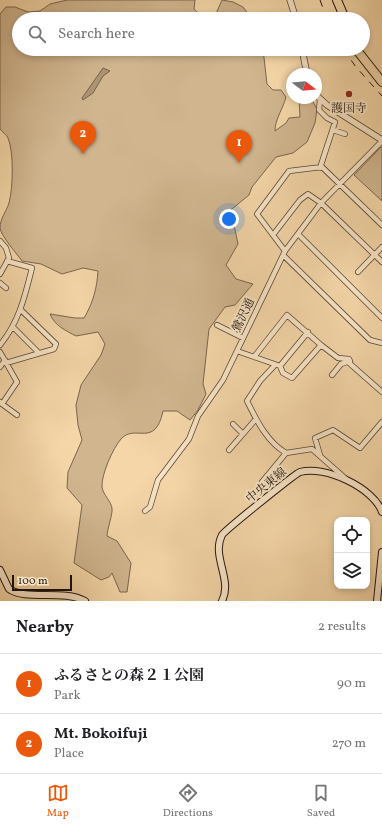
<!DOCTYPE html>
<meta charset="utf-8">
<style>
body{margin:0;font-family:Vollkorn,"Noto Serif JP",serif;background:#f2f2f2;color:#202124}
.controls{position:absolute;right:12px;bottom:12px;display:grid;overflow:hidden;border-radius:8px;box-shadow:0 2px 6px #0003}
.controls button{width:36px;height:36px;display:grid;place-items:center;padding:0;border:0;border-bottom:1px solid #e0e0e0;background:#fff;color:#202124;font:20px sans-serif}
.compass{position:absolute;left:286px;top:68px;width:36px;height:36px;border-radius:50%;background:#fff;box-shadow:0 2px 6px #0003;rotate:106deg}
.scale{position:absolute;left:12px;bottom:10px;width:60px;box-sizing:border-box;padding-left:4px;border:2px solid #22160f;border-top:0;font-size:11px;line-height:14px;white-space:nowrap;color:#22160f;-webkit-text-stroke:3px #f8e4c6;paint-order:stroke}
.you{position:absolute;left:229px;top:219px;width:14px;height:14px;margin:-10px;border:3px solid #fff;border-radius:50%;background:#1a73e8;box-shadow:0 0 0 6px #1a73e833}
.badge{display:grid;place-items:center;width:26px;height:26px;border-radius:50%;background:#ea580c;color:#fff;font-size:13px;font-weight:700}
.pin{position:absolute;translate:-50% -33px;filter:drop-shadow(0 1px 2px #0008)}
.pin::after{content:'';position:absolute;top:21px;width:14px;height:12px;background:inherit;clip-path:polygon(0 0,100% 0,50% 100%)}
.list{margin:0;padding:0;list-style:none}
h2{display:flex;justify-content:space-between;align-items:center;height:52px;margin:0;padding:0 16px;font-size:17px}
h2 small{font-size:13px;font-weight:400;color:#757577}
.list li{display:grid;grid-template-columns:26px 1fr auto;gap:12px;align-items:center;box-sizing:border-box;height:60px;padding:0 16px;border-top:1px solid #e0e0e0}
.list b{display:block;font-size:15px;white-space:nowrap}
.list p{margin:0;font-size:13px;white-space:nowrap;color:#757577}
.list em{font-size:13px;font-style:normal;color:#757577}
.icon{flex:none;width:22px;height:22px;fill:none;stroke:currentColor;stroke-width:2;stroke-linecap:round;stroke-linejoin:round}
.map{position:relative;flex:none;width:382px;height:601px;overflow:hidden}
.search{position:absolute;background:#fff;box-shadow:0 2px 6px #0003;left:12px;right:12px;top:12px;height:44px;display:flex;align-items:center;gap:10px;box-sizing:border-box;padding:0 14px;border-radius:22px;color:#757577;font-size:15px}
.sheet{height:172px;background:#fff}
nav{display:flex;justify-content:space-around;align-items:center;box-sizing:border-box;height:56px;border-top:1px solid #e0e0e0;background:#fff;font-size:11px;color:#757577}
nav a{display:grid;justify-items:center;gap:2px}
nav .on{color:#ea580c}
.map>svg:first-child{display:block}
.green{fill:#d0b58e;stroke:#79664e}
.water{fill:#ad9574;stroke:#75624c}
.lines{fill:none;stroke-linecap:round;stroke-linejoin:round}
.minor-casing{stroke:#564635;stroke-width:6}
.tertiary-casing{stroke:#564635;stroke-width:7}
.secondary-casing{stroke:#22160f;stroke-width:8}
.motorway-casing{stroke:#22160f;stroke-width:10}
.minor{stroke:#f8e4c6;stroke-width:4.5}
.tertiary{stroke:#f8e4c6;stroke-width:5.5}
.secondary{stroke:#f8e4c6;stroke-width:6}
.motorway{stroke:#f4d6a8;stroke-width:8}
.rail{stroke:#22160f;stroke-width:1;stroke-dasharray:7 7;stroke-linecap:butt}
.poi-dot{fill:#8f2418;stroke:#f8e4c6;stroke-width:1.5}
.labels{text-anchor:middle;stroke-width:4;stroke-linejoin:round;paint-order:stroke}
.poi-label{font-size:12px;fill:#22160f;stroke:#f8e4c6}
.street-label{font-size:12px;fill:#22160f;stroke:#f8e4c6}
</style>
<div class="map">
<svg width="382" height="601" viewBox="0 0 382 601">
<rect width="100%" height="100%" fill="#f4d6a8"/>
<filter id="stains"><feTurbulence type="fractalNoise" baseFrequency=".005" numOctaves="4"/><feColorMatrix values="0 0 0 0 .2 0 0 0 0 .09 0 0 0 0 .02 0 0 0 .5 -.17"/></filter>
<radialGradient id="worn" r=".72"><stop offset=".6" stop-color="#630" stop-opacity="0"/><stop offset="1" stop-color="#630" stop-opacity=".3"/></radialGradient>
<path class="green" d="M67,0H195L194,9C200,15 206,19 215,16L222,0L233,2L243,7L252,19H19V49H263L267,84L273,90H281L286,97C283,109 275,119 275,131L286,123L289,118L300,117L299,98H311L317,109L315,123L307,142L293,153L276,157L252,187L249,195L227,213L234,225L238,244L226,265L236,279L253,284L235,305L225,307L209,329L203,384L206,394L198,410L190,420L177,411H163C155,449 135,423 121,439C113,448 101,475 102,487C103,495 112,502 112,509C113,513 107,530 107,536L117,541L131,563L127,592H120L112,573L109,577L101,580L74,563L82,505L67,488L68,472L82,440L78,425L76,405L81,385L101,355L105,344L98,332L76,336C66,331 54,325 50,314L75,318H84C93,303 97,288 98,271L83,268L62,274L41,264L22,261C17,254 1,236 0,228C0,219 6,212 9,203C13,188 14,152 8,138C7,135 2,132 0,129V14L6,7H15L28,12L40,11L50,4Z
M381,147L382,148V201L354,175Z"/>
<path class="water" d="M103,68L110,71L103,76L93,93L83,100L82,98Z"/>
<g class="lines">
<g class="minor-casing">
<path id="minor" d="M333,130L345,134
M320,168L335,122L327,118L319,110L320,100
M298,234L382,318
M273,235L300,200L308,194L321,203L382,262
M0,241L6,248L9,258L0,274
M285,251L257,214L289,171L322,167L382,225
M283,255L370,340L382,343
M358,272L382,247
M0,283L6,288
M217,325L243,338
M13,327L39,353
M0,345C19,322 25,296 32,268L7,261
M321,345L338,358L349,359L350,361L341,364L332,375
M237,351L280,366L308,332
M0,352L17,382L2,404L0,402
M254,357L287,315L321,345L292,378L283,373L280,366
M348,362L382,392
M6,363L54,349L56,344L21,310
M275,365L260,381L247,401C257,421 267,442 286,453
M0,367L5,360
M2,404L17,415
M233,424L243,434
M229,450L256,419
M320,455L315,438L333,430L360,448L382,422
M262,482L286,453L312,449L346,479
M145,511L150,507L158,480L189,439L198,416L223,380L285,251L321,203L382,141"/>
</g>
<g class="tertiary-casing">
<path id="tertiary" d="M290,0L296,19
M302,49L307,74
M316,95L327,105L382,140"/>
</g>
<g class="secondary-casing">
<path id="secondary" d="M0,570C3,576 6,583 9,589C26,601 63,589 85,601
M222,601C233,580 211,556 222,535C225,530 295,474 300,472C325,465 374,488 382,512
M377,601L382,552"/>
</g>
<g class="motorway-casing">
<path id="motorway" d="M337,0L345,19
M356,49L382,82"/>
</g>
<use href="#minor" class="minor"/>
<use href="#tertiary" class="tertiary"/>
<use href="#secondary" class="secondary"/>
<use href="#motorway" class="motorway"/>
<path class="rail" d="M320,0L327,19
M343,49L356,67L382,96"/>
</g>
<circle class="poi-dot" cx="349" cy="94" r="4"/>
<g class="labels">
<g class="poi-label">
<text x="349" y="112">護国寺</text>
</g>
<g class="street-label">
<text transform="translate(243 315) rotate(-65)" y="4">鶯沢通</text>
<text transform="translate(266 485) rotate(-39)" y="4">中央東線</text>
</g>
</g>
<rect width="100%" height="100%" filter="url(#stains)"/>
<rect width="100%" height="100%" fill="url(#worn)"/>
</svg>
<div class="controls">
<button><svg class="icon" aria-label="locate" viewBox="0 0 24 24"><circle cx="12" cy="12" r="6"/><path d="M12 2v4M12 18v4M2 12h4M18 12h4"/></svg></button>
<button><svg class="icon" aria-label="layers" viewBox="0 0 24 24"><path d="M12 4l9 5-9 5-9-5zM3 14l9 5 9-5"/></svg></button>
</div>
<svg class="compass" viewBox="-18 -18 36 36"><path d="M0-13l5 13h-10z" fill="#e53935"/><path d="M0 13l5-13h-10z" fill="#757577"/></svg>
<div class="scale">100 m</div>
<div class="you"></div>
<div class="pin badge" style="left:239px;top:163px">1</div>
<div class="pin badge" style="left:83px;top:154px">2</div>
<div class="search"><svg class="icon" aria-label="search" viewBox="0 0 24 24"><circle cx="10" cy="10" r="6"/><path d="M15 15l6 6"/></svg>Search here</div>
</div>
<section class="sheet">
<h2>Nearby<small>2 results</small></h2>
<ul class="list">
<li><span class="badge">1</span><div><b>ふるさとの森２１公園</b><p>Park</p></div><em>90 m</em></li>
<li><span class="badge">2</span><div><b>Mt. Bokoifuji</b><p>Place</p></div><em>270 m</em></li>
</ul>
</section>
<nav>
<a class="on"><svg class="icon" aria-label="map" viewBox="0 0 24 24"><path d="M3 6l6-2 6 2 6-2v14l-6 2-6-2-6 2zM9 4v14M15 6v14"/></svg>Map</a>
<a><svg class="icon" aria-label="directions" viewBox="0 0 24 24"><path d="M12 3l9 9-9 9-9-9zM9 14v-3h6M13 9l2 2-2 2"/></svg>Directions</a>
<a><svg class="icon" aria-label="saved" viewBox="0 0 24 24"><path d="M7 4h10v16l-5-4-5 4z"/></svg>Saved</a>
</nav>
